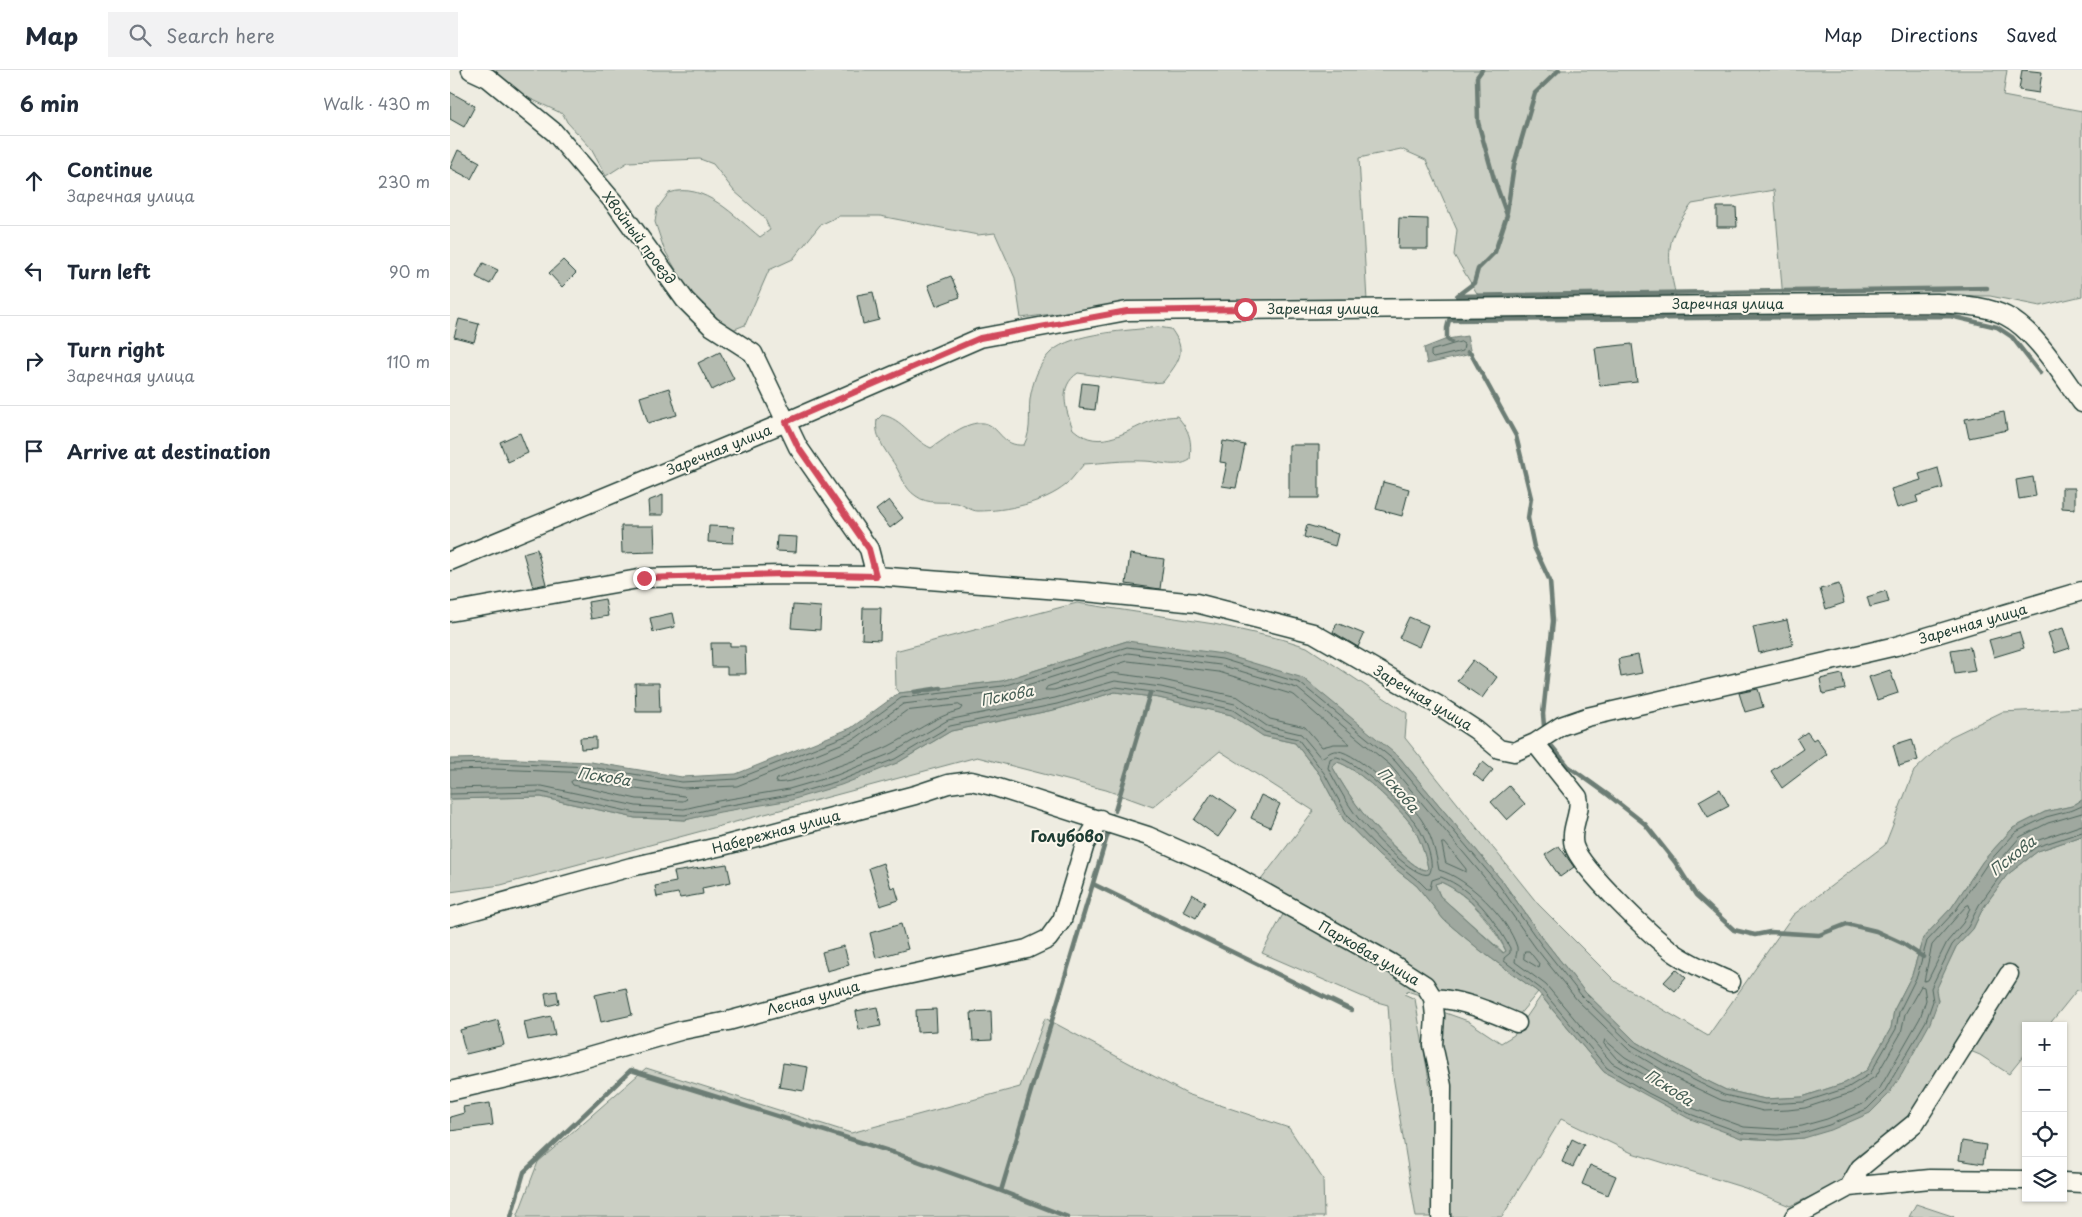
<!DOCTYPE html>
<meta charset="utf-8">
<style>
body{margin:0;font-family:"Playpen Sans",sans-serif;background:#f2f2f3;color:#1f2937}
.controls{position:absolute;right:15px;bottom:15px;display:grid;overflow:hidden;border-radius:0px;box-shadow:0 1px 4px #0004}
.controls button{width:45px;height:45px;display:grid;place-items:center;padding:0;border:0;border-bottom:1px solid #e0e1e3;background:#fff;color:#1f2937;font:25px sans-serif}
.stop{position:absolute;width:15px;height:15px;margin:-11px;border:4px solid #d1495b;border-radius:50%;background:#fff}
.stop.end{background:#d1495b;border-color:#fff;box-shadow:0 1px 5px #0008}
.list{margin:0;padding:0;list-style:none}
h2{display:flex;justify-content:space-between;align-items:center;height:65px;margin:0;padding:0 20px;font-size:21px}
h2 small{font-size:16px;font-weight:400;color:#747a83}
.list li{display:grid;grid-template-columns:32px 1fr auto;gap:15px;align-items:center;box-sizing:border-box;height:90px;padding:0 20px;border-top:1px solid #e0e1e3}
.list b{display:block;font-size:19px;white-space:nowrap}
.list p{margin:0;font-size:16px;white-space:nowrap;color:#747a83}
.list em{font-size:16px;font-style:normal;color:#747a83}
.icon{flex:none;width:28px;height:28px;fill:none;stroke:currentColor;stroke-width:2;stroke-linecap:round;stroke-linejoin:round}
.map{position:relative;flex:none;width:1632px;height:1147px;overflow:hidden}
header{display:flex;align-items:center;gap:30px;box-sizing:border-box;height:70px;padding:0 25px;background:#fff;border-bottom:1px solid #e0e1e3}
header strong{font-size:24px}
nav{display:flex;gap:28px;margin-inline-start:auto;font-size:18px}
.search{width:350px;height:45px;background:#f2f2f3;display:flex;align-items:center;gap:12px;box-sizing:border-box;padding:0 18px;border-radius:0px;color:#747a83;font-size:19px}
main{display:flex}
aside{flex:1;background:#fff}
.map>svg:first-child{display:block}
.green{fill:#cbcfc4;stroke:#75867c}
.water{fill:#9fa89f;stroke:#6c7d74;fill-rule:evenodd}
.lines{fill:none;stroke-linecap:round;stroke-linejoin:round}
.shore{stroke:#52685f;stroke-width:1}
.stream{stroke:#6c7d74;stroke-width:4.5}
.building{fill:#b4bbb0;stroke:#1f3d34}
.minor-casing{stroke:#1f3d34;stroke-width:21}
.minor{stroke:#fbf7ec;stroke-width:18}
.route{stroke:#d1495b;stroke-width:6}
.labels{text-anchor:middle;stroke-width:4;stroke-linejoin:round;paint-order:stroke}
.street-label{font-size:14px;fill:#1f3d34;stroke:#fbf7ec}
.water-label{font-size:15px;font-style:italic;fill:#455d54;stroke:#fbf7ec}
.quarter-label{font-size:16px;font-weight:bold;fill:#1f3d34;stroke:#fbf7ec}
</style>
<header>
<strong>Map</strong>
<div class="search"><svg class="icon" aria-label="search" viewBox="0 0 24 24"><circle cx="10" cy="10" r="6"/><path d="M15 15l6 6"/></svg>Search here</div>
<nav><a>Map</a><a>Directions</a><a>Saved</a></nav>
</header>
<main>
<aside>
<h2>6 min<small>Walk · 430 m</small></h2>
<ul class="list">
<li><svg class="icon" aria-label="ahead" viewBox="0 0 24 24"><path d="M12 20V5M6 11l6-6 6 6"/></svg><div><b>Continue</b><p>Заречная улица</p></div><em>230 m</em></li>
<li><svg class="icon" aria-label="left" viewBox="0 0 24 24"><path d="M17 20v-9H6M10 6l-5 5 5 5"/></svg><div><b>Turn left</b></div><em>90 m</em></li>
<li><svg class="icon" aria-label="right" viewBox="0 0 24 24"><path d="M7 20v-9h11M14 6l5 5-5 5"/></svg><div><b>Turn right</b><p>Заречная улица</p></div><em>110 m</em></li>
<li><svg class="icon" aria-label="arrive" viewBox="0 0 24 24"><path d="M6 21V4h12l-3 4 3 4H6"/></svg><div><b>Arrive at destination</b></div></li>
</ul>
</aside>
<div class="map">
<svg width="1632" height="1147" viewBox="0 0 1632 1147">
<rect width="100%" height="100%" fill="#eeece1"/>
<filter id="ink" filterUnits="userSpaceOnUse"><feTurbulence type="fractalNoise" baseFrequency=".02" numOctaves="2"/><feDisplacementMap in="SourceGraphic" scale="10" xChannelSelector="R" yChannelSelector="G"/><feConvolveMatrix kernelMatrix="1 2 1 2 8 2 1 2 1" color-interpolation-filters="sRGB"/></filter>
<g filter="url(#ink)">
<path class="green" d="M19,0H1557L1553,26L1632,41V226L1590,236L1540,226L1409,225L1333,229L1324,120L1242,134C1215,169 1216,184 1226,226L1028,225L1004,185L1007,160L976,90L951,79L909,88L917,231L687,233L571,248L565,208L545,163L528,165L430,146H389L370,155L343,189L319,200L295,255L277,262L248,238L214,179L205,152L207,139L219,123C254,111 285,147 310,167L320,160L314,147L284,121L263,94L250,89L178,92L156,106L140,77L117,52L113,44Z
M708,257L721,259C738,282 729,291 713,312L700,313L628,303C607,317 616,340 623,359C651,384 678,358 707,349C713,347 721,347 727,346C740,361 742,370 740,390C725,399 709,391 693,391C673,390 653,393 634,394C628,401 622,409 616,415C594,433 556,441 528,441C521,441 514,435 507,433C493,431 478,435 466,426C454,418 452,406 445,395C436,381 424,367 427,350L432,345C452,348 463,370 481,378C497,368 515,351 534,353C550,356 551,377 574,375C583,358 577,342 581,323C584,309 590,292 601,282C623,262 679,261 708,257Z
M627,533L764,554L835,570L857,577L957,643L955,668L1088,834L1166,912L1258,966L1343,845L1435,775L1464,701L1500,667L1552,642L1632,638V730L1622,736L1595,742L1563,758L1533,791L1502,837L1473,868L1462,905L1444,940L1441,958L1417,1000L1395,1013L1352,1027L1315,1029L1276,1020L1235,1000L1185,971L1135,922L1094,870L1053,812L949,687L677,571L552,611L449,623L446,619L445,581Z
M665,622L709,628L782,645L813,666L845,673L870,705L894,750L928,785L967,816L994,850L1031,881L1088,922L1058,958L1023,942L957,921L954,924L965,929L986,1051L984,1147H966L943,1006L938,935L920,930L812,883L837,837L804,819L864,741L770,681L703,737L656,720L527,687L51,815L0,822V729L91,727L185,748L235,750L447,693L501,661L608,639Z
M887,692C905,696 949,738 961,754C969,765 975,784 978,798L976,801C966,798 955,787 948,780C920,755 900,729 882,696Z
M1632,766V921L1627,920L1598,956H1576V983L1559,1004L1530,985L1508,976L1459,1049L1409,1085L1388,1114L1340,1136L1295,1118L1182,1083L1111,1049L1052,1147H995L988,965L993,942L1018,951L1051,973L1064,965L1091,926L1154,1002L1291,1068L1328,1070L1354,1068L1488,931L1485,920L1506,877L1523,859L1533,838L1557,805L1588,781Z
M991,812C1021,826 1040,852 1056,881L1054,883L990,826L985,814Z
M595,948L737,1024L839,1058L873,1109L874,1147H67L88,1092L196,998L401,1063L570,1017Z
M1466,1134L1505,1147H1459Z"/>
<path class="water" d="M1017,266L1021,284L977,294L974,278L997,269Z
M677,571L773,584L853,608L949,687L1053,812L1094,870L1135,922L1185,971L1235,1000L1276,1020L1315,1029L1352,1027L1395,1013L1417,1000L1441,958L1444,940L1462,905L1473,868L1502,837L1533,791L1563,758L1595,742L1622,736L1632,730V766L1588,781L1557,805L1533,838L1523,859L1506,877L1486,920L1488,931L1480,953L1452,1004L1438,1025L1420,1043L1381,1060L1354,1068L1328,1070L1291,1068L1238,1048L1154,1002L1088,922L1031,881L994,850L967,816L928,785L894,750L870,705L845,673L813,666L781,645L709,628L665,622L608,639L501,661L447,693L391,715L341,730L270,742L235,750L185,748L91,727L0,729V689L44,688L141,692L232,707L286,704L401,658L449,623L552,611ZM887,692C905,696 949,738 961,754C969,765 975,784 978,798L976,800C966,799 955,787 948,781C920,755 900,729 882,696ZM991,812C1020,825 1043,852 1056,881L1053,883L990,826L985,814Z"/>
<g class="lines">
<path class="shore" d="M1011,272L1014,274L1013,281L983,288L981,286V281Z
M678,591L769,602L844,625L900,674H884L872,677L855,657L820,649L788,627L713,610L663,603L604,620H595L597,617Z
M509,635L512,637L510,640C484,647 463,664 439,676C423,684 337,717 326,712L327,709L409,675L456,641Z
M887,687C909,692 949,733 964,751C972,760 987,794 979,804C965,810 918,760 908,748C896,732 887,715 878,698L880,689Z
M0,694L45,693L140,697L232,712L287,709L403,663L451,628L553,616L677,577L772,589L850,613L945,691L1049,815L1090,873L1131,925L1182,975L1232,1004L1274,1025L1315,1034L1354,1032L1397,1018L1420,1004L1446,959L1449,942L1467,906L1477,871L1506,840L1537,794L1566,762L1596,747L1623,740L1632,736
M0,700L44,699L140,703L232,718L287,716L406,668L453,634L555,622L678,583L770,595L847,618L940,695L1044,819L1085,877L1127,930L1179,980L1229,1010L1271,1030L1313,1041L1338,1040L1355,1038L1401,1023L1426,1006L1451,963L1455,944L1471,916L1474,917L1476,930L1470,948L1430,1018L1413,1034L1377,1049L1352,1056L1327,1059L1294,1057L1242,1038L1162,993L1096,915L1065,892C1065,887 1068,882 1067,877C1058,848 1018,808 989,800C986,783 981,763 971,749C961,733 906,682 888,681C881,680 877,685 871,688L851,664L817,656L785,634L711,617L665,611L605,628L498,650L442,683L387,705L339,719L268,731L234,739L186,736L92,716L0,718
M124,710L234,726L237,729L233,731L187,729L123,715L121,712Z
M0,724L91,722L186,743L235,745L269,737L340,725L389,711L445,689L500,656L607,634L666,617L710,623L783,640L815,662L848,669L874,703L898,747L931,781L970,812L977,819H980L982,810L991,807C1023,819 1044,849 1060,878V883L1054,888V891L1091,919L1157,998L1198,1023L1240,1044L1292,1063L1327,1065L1353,1063L1379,1055L1417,1039L1434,1022L1476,951L1483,931L1481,918L1502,875L1518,857L1529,835L1553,802L1586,777L1632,762
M1632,743L1598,753L1570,767L1547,794L1550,795L1583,772L1632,755
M992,773H995L1016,799V802L996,793Z
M1519,835L1520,838L1513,853L1497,872L1478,910L1474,911L1482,875L1516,836Z
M1075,881H1079L1090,895L1089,898L1074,889Z
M1155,970L1175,987L1211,1008L1212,1012L1205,1011L1166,988L1154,974Z"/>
<path class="stream" d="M1057,142L1064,95L1085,23L1109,0
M1008,225L1024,213L1028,199L1045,182L1057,145L1044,109L1028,52L1027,7L1032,0
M1007,226L1537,218
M1001,272L997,269V258L999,250L1500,246L1547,257L1562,267L1590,303
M1018,282L1021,284L1066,366L1081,428L1078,448L1084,477L1100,511L1103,551L1093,644L1094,656
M464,622L491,618
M1100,674L1118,696L1157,724L1195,754L1225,792L1246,825L1284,860L1305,865L1320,862L1369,865L1397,854L1426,861L1452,873L1473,887
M665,741L700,623
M643,814L901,940
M551,1121L618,1147
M61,1147L74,1102L181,1000L445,1083L551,1121L658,763"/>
</g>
<path class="building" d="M1572,0L1592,2L1589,23L1569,20Z
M0,22L25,36L14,57L0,49Z
M8,80L30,92L21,109L0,98Z
M1267,137H1286L1287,157H1267Z
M949,148L978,149V179H948Z
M113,190L126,203L112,217L99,203Z
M33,193L48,200L40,214L26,207Z
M501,206L510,227L486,236L478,215Z
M423,222L429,250L413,254L407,225Z
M9,249L29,254L24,272L4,267Z
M1182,274L1187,312L1150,316L1145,278Z
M270,282L284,309L262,320L248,293Z
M632,313L648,315L645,340L629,338Z
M219,318L227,345L198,353L190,327Z
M1554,342L1557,360L1519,368L1515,349Z
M70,363L78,383L58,392L50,372Z
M773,371L795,375L786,418L772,416L777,393L770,392Z
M839,375H869V428H839Z
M1488,398L1493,418L1466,426L1468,432L1447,438L1441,419L1471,410L1469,404Z
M1583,407L1586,426L1569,429L1566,410Z
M933,412L959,419L952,446L926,439Z
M1612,418H1625V439L1612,438Z
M213,425V445H199L198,431Z
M439,430L453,448L440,458L426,440Z
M857,455L888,464L885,476L854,467Z
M171,456H204L205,482L172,483Z
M259,456L284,457L283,473L258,472Z
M327,466L347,467L346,482L326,481Z
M87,479L96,514L83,517L73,483Z
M680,484L714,489L710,519L676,514Z
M1389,514L1394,533L1376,539L1370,519Z
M1436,521L1439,532L1420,537L1417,527Z
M155,529L158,546L141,549L138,532Z
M343,535L371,537L370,560L341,558Z
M413,538H431L430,570L412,569Z
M222,543L225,557L203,562L200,548Z
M959,547L978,555L969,577L949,568Z
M1337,550L1343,575L1309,583L1303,557Z
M887,553L914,564L908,577L883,562Z
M1613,558L1620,578L1605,583L1598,563Z
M1569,562L1574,578L1544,587L1539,570Z
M261,573H280V576H295L296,604H277V597H262Z
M1520,577L1525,601L1505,604L1501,580Z
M1188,585L1192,603L1171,607L1168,589Z
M1023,590L1047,607L1032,628L1007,611Z
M1440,600L1448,623L1427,630L1419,607Z
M1392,604L1395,619L1373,624L1370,609Z
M185,613H209L210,642H186Z
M1308,619L1313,637L1295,642L1289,623Z
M1357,662L1363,670L1366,668L1377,684L1332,718L1321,701L1353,679L1347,669Z
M146,667V678L131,679L130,668Z
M1462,669L1468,690L1449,696L1443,675Z
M1033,692L1043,700L1033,712L1023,704Z
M1059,716L1075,734L1057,750L1041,732Z
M1270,719L1279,736L1258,747L1249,731Z
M762,723L787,740L768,767L744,750Z
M811,725L830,734L820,757L801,748Z
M1109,776L1124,797L1110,807L1095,785Z
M433,793L441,818L445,817L449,830L430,836L419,798Z
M277,794L281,812L252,818L253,824L230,828L228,823L207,827L205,816L226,812L224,802Z
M742,824L755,832L746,848L733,841Z
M451,854L458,879L426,888L420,863Z
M394,876L399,895L377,901L372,882Z
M1226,899L1236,908L1225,921L1214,912Z
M176,918L182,945L151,952L145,925Z
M107,921L109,933L97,936L95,923Z
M427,937L431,956L409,960L406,941Z
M486,939L487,961L467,962L466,940Z
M541,941L542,970L523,971L521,942Z
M101,946L105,965L78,970L74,952Z
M48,950L54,975L16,984L10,960Z
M333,993L358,997L354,1021L329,1017Z
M40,1033L43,1055L0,1061V1047L14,1043L13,1037Z
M1122,1069L1134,1075L1123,1097L1112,1092Z
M1512,1071L1536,1075L1533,1094L1509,1090Z
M1140,1095L1166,1106L1158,1125L1132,1114Z"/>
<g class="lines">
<g class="minor-casing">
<path id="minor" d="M21,0L38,8L104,62L167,136L235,230L261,256L303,283L348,377L419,479L426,506
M0,491L336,352L530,268L677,241L1487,233C1510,235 1535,235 1556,246C1586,261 1612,306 1632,333
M0,542L194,508L333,505L426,506L636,522L746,533L863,563L988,635L1026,660L1049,679L1064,682L1085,673L1111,656L1137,647L1446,576L1632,521
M1085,673L1128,727C1132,743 1119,759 1124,776C1131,799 1202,866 1223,882C1241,895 1262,903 1281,912
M0,847L181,797L272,776L465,725L498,714L521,711L542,716L698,766L772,799L941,893L975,915L983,928L985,946L983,975L992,1016L991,1147
M983,928C1014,930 1039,941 1067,953
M0,1021L104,997L233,960L278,951L411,915L577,879L598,869L612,850L635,774L650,749
M1613,1112L1632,1113
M1399,1117L1410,1098L1465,1053L1559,904
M1344,1147L1399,1117L1480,1109L1576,1110"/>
</g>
<use href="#minor" class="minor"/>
</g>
</g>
<g class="lines" filter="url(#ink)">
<path class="route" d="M194,508L333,504L426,506L419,479L348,377L336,352L530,268L677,241L795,239"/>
</g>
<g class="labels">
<g class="street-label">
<text transform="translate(189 168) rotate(53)" y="5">Хвойный проезд</text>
<text x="1278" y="239">Заречная улица</text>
<text x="873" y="244">Заречная улица</text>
<text transform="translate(269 380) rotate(-22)" y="5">Заречная улица</text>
<text transform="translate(1523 554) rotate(-16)" y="5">Заречная улица</text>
<text transform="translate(973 628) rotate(31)" y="5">Заречная улица</text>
<text transform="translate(326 762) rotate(-15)" y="5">Набережная улица</text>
<text transform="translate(919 883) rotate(30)" y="5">Парковая улица</text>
<text transform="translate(363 928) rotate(-15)" y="5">Лесная улица</text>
</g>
<g class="water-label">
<text transform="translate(557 626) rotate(-11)" y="5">Пскова</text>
<text transform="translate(154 707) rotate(9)" y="5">Пскова</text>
<text transform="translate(948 720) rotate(49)" y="5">Пскова</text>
<text transform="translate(1563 786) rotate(-38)" y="5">Пскова</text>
<text transform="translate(1219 1018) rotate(33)" y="5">Пскова</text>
</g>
<g class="quarter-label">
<text x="617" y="772">Голубово</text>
</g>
</g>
</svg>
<div class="controls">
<button>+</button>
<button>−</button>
<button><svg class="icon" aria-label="locate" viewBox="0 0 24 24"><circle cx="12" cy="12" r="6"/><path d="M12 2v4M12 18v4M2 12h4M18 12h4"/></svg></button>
<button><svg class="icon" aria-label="layers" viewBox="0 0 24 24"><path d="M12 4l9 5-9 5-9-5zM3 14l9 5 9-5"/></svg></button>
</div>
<div class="stop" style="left:795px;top:239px"></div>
<div class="stop end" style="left:194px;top:508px"></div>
</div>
</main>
